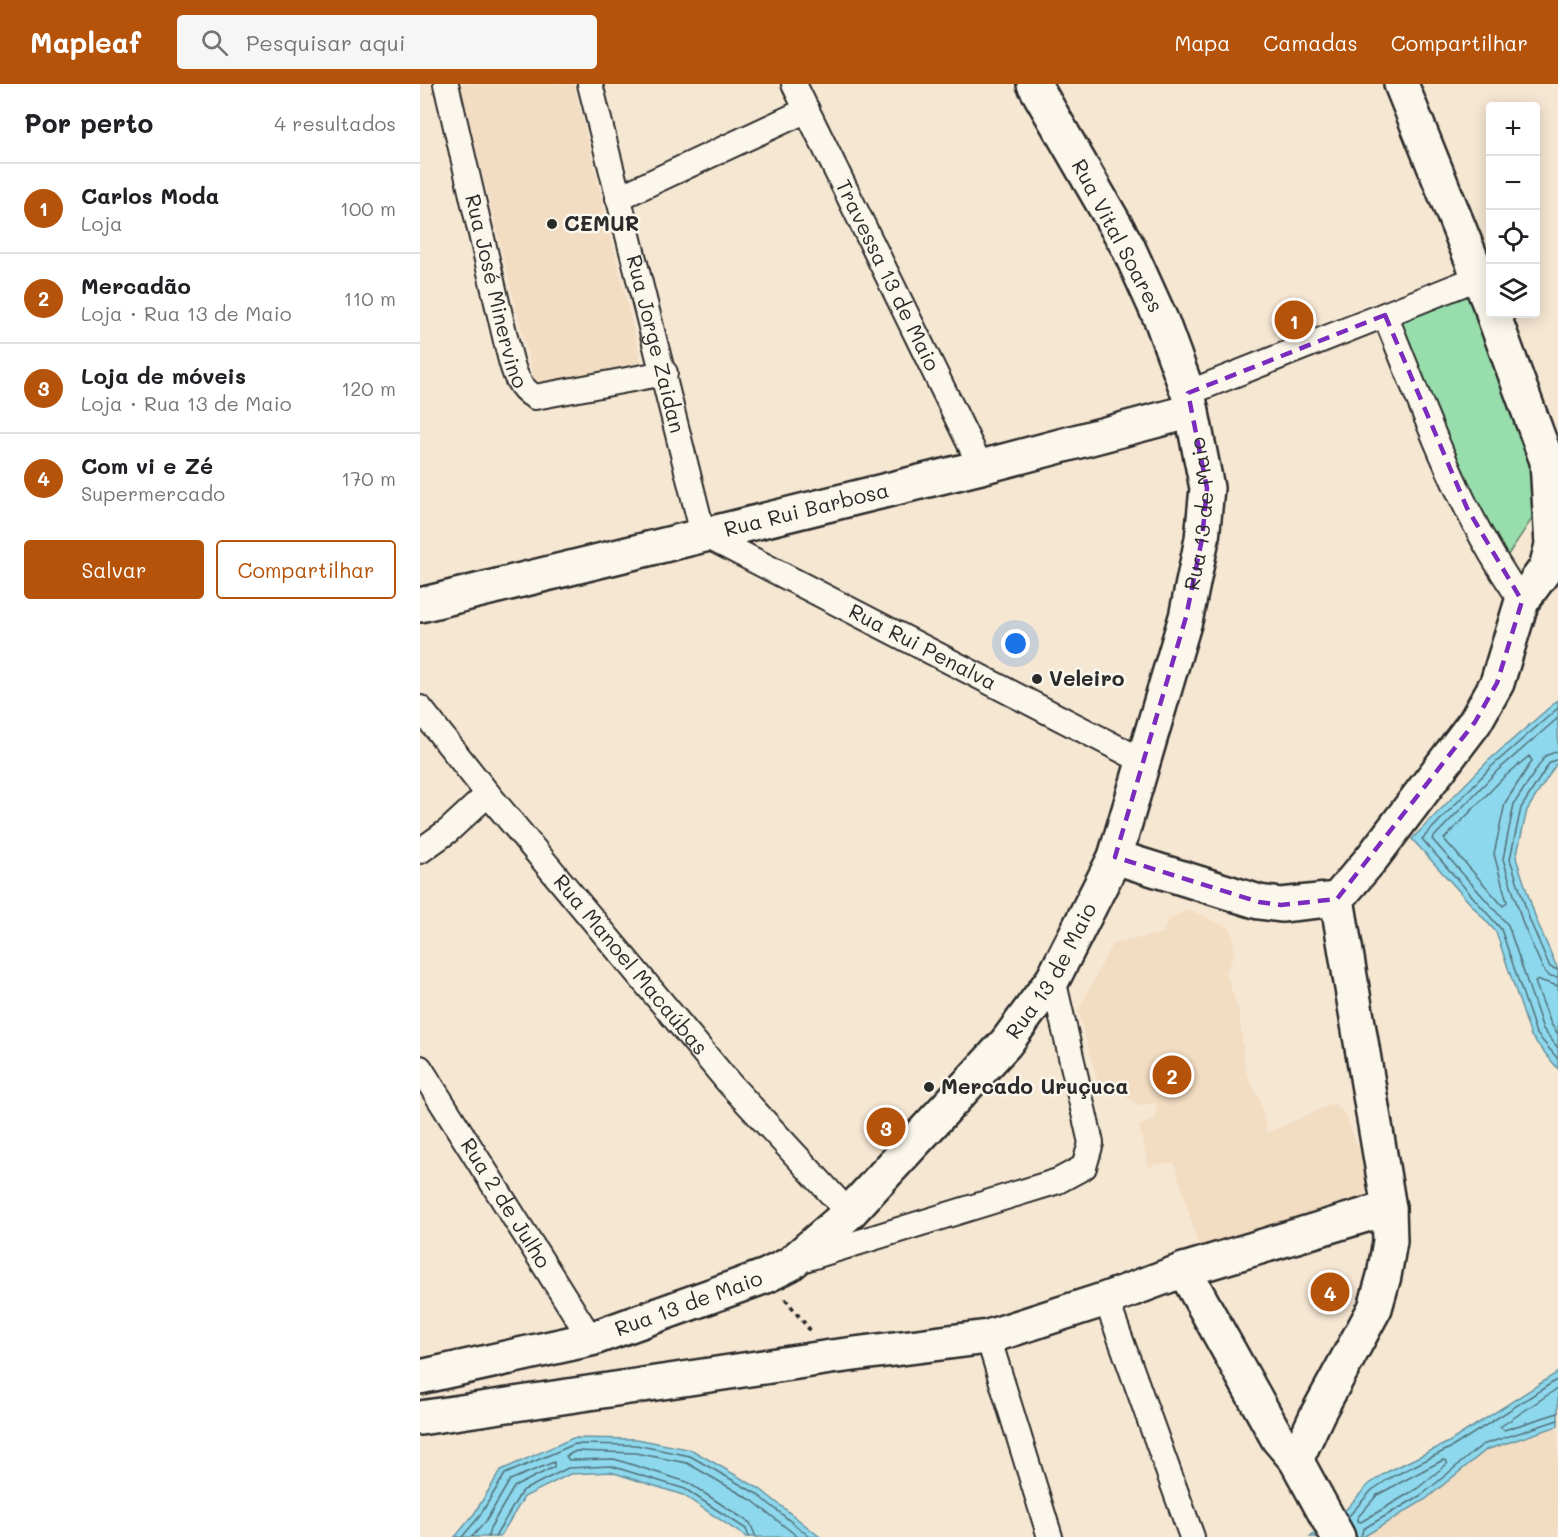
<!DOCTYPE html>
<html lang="pt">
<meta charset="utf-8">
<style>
body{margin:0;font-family:Mali,sans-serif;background:#f6f6f6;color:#202124}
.controls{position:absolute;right:18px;top:18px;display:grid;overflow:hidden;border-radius:6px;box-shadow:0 3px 15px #0003}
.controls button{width:54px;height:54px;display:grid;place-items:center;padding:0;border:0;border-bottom:2px solid #e0e0e0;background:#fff;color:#202124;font:30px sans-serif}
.you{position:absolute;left:596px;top:560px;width:21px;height:21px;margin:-15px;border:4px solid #fff;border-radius:50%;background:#1a73e8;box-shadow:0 0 0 9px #1a73e833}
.badge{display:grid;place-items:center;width:39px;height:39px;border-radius:50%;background:#b45309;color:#fff;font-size:20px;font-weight:700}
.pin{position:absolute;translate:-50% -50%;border:3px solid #fff;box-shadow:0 2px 6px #0006}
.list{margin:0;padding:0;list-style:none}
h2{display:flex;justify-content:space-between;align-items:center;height:78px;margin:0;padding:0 24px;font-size:26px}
h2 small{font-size:20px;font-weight:400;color:#757577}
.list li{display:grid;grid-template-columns:39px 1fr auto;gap:18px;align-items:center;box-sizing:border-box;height:90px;padding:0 24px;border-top:2px solid #e0e0e0}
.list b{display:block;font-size:22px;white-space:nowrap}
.list p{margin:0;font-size:20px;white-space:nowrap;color:#757577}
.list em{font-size:20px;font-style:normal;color:#757577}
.actions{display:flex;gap:12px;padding:18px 24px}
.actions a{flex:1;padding:14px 0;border:2px solid #b45309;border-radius:6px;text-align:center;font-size:21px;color:#b45309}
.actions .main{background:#b45309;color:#fff}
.icon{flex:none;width:33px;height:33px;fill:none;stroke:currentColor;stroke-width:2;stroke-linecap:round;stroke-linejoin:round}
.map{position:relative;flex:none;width:1138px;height:1453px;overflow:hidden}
header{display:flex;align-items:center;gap:36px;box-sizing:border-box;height:84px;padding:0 30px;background:#b45309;color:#fff}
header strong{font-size:28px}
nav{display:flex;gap:33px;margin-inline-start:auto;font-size:21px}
.search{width:420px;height:54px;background:#f6f6f6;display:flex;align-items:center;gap:15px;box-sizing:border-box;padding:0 21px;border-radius:6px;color:#757577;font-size:22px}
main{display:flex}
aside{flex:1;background:#fff}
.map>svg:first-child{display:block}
.built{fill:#f2dcc2}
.green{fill:#97deac;stroke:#61846c;stroke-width:1.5}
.water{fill:#8dd8ed;stroke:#66939f;stroke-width:1.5}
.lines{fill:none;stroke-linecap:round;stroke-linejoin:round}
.shore{stroke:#527079;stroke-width:1.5}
.street-casing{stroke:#2b2b2b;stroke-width:28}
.secondary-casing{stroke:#2b2b2b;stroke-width:38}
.path{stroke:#2b2b2b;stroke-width:4;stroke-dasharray:4.5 4.5;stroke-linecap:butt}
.street{stroke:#fbf7ec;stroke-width:24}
.secondary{stroke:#fbf7ec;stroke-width:33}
.marked{fill:none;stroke:#7b2cbf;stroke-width:4.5;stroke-dasharray:12 8;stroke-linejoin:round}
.poi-dot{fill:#2b2b2b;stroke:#fbf7ec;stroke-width:2}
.labels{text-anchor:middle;stroke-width:5;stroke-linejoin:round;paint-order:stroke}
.poi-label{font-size:21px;font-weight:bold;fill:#2b2b2b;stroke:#fbf7ec;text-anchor:start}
.street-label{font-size:21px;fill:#2b2b2b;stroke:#fbf7ec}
</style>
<header>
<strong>Mapleaf</strong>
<div class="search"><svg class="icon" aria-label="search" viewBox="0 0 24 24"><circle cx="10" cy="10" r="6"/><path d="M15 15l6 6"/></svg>Pesquisar aqui</div>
<nav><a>Mapa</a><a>Camadas</a><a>Compartilhar</a></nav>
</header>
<main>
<aside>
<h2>Por perto<small>4 resultados</small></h2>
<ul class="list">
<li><span class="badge">1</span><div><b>Carlos Moda</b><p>Loja</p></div><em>100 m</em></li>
<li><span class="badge">2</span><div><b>Mercadão</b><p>Loja · Rua 13 de Maio</p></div><em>110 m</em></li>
<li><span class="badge">3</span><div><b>Loja de móveis</b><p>Loja · Rua 13 de Maio</p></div><em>120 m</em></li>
<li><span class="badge">4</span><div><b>Com vi e Zé</b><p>Supermercado</p></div><em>170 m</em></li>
</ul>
<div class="actions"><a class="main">Salvar</a><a>Compartilhar</a></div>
</aside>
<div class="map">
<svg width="1138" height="1453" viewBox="0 0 1138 1453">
<rect width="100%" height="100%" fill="#f6e7d3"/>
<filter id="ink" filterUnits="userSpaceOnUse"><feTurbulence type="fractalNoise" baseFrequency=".0167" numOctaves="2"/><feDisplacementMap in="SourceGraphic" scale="12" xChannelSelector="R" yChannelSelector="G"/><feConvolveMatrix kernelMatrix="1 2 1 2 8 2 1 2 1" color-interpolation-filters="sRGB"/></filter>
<g filter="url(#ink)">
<path class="built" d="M40,0H154L222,281L116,303Z
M768,825L811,845L815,867L806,889L819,929L826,988L840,1017L847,1049L914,1019L925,1030L946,1084V1116L779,1163L754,1078L729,1082L719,1042L735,1035L737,1019L719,1021L677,995L658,927L692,860L743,849L747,837Z
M1138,1342V1453H943L1006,1415L1066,1366Z"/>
<path class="green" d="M1045,199L1111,364L1119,424L1082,480L969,229Z"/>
<path class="water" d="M1138,616V677L1107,726L1096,774L1116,835L1138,886V985L1111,952L1076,848L992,755L1068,677Z
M1138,1288V1342L1066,1366L1006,1415L943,1453H890L921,1431L948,1401L967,1388L1029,1358Z
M153,1354L217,1355L272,1366L340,1405L400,1453H326L263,1411L191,1388L150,1390L104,1413L80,1453H35L54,1430L81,1386Z"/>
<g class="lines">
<path class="shore" d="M1138,624L1072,682L1002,755L1081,845L1116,949L1138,975
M1138,634L1077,687L1012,755L1088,841L1123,945L1138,964
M1138,667L1125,672L1094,720L1083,775L1103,840L1123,885L1129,892L1138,893
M1109,672L1112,677L1085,719L1074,770L1087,818L1083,822L1024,755L1083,694Z
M1138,675L1130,678L1101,724L1090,775L1110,837L1130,883L1138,886
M1138,902L1119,896L1115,898L1131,940L1138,950
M1138,1304L1080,1343L1084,1346L1138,1329
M1023,1376L1027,1377V1380L998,1404L941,1438L938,1437V1433L957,1411Z
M928,1433L952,1406L970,1394L1032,1363L1138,1295
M42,1453L59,1433L85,1390L155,1360L216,1361L270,1372L337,1410L390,1453
M52,1453L66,1437L90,1396L134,1378V1383L94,1403L70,1444L68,1453
M75,1453L102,1407L148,1384L191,1382L265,1405L326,1445L329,1453
M336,1453L330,1439L267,1398L194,1375L149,1376L146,1372L156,1367L215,1369L267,1379L333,1417L378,1453
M941,1453L943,1445L1003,1410L1062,1361L1138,1336"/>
<g class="street-casing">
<g id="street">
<path id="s1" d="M26,0L86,257C92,279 94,302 115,313L245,289"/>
<path id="s2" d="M170,0L283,450L723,677"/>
<path id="s3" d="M374,0L561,383"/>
<path d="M198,114L387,26"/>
<path d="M965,231C1005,328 1040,431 1102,517"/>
<path d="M768,309L1060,193"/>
<path id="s4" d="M0,624L68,710L308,998L429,1129"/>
<path d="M0,767L28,747L68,710"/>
<path id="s5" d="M0,984L171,1255"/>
<path d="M378,1177L638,1097L664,1083L671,1059L633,895"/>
<path d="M686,1215L772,1453"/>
<path d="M568,1253L630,1453"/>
</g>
</g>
<g class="secondary-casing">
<g id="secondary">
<path d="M981,0L1070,221"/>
<path id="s6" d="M0,521L561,383L772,327"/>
<path d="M695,773L839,818L861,821L917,815L952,774L1055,638L1077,599L1102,517L1126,484L1132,461L1127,377L1073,230"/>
<path d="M764,1186L858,1355L876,1376L918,1453"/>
<path id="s7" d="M0,1293L171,1255L346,1192L370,1180L429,1129L586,959L633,895L695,773L766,533L782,455L787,404L768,309L742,238L708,163L614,0"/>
<path d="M0,1334L411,1273L568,1253L686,1215L764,1186L969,1124"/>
<path d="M876,1376L898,1329L955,1224L964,1192L970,1157L969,1124L917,815"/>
</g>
</g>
<path class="path" d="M365,1215L390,1246"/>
<use href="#street" class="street"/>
<use href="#secondary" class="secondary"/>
</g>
</g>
<path class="marked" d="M965,231L1047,424L1102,517L1077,599L1055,638L917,815L861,821L839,818L695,773L766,533L782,455L787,404L768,309Z"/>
<g class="poi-dot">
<circle cx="132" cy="140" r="6"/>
<circle cx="617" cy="595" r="6"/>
<circle cx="509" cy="1003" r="6"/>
</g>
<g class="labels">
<g class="poi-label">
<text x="144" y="147">CEMUR</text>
<text x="629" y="602">Veleiro</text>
<text x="521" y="1010">Mercado Uruçuca</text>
</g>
<g class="street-label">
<text transform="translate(697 152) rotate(62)" y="7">Rua Vital Soares</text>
<text dy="7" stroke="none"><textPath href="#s3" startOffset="213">Travessa 13 de Maio</textPath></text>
<text dy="7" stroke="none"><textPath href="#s1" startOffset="213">Rua José Minervino</textPath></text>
<text dy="7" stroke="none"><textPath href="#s2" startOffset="268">Rua Jorge Zaidan</textPath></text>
<text dy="7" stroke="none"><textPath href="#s6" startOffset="398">Rua Rui Barbosa</textPath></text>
<text dy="7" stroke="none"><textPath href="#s7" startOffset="1269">Rua 13 de Maio</textPath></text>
<text dy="7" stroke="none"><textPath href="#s2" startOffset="711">Rua Rui Penalva</textPath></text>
<text dy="7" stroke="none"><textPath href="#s4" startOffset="332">Rua Manoel Macaúbas</textPath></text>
<text dy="7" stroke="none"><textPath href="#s7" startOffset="783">Rua 13 de Maio</textPath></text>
<text dy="7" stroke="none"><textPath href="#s5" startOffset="160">Rua 2 de Julho</textPath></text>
<text dy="7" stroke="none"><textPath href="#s7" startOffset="279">Rua 13 de Maio</textPath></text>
</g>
</g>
</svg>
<div class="controls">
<button>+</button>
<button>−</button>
<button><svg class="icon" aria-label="locate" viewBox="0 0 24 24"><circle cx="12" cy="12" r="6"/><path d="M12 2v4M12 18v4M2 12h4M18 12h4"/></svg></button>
<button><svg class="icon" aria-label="layers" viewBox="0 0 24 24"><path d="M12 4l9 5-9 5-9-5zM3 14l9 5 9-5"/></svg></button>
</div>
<div class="you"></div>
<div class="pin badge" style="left:874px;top:236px">1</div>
<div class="pin badge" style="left:752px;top:991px">2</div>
<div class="pin badge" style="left:466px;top:1043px">3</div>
<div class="pin badge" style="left:910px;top:1208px">4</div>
</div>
</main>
